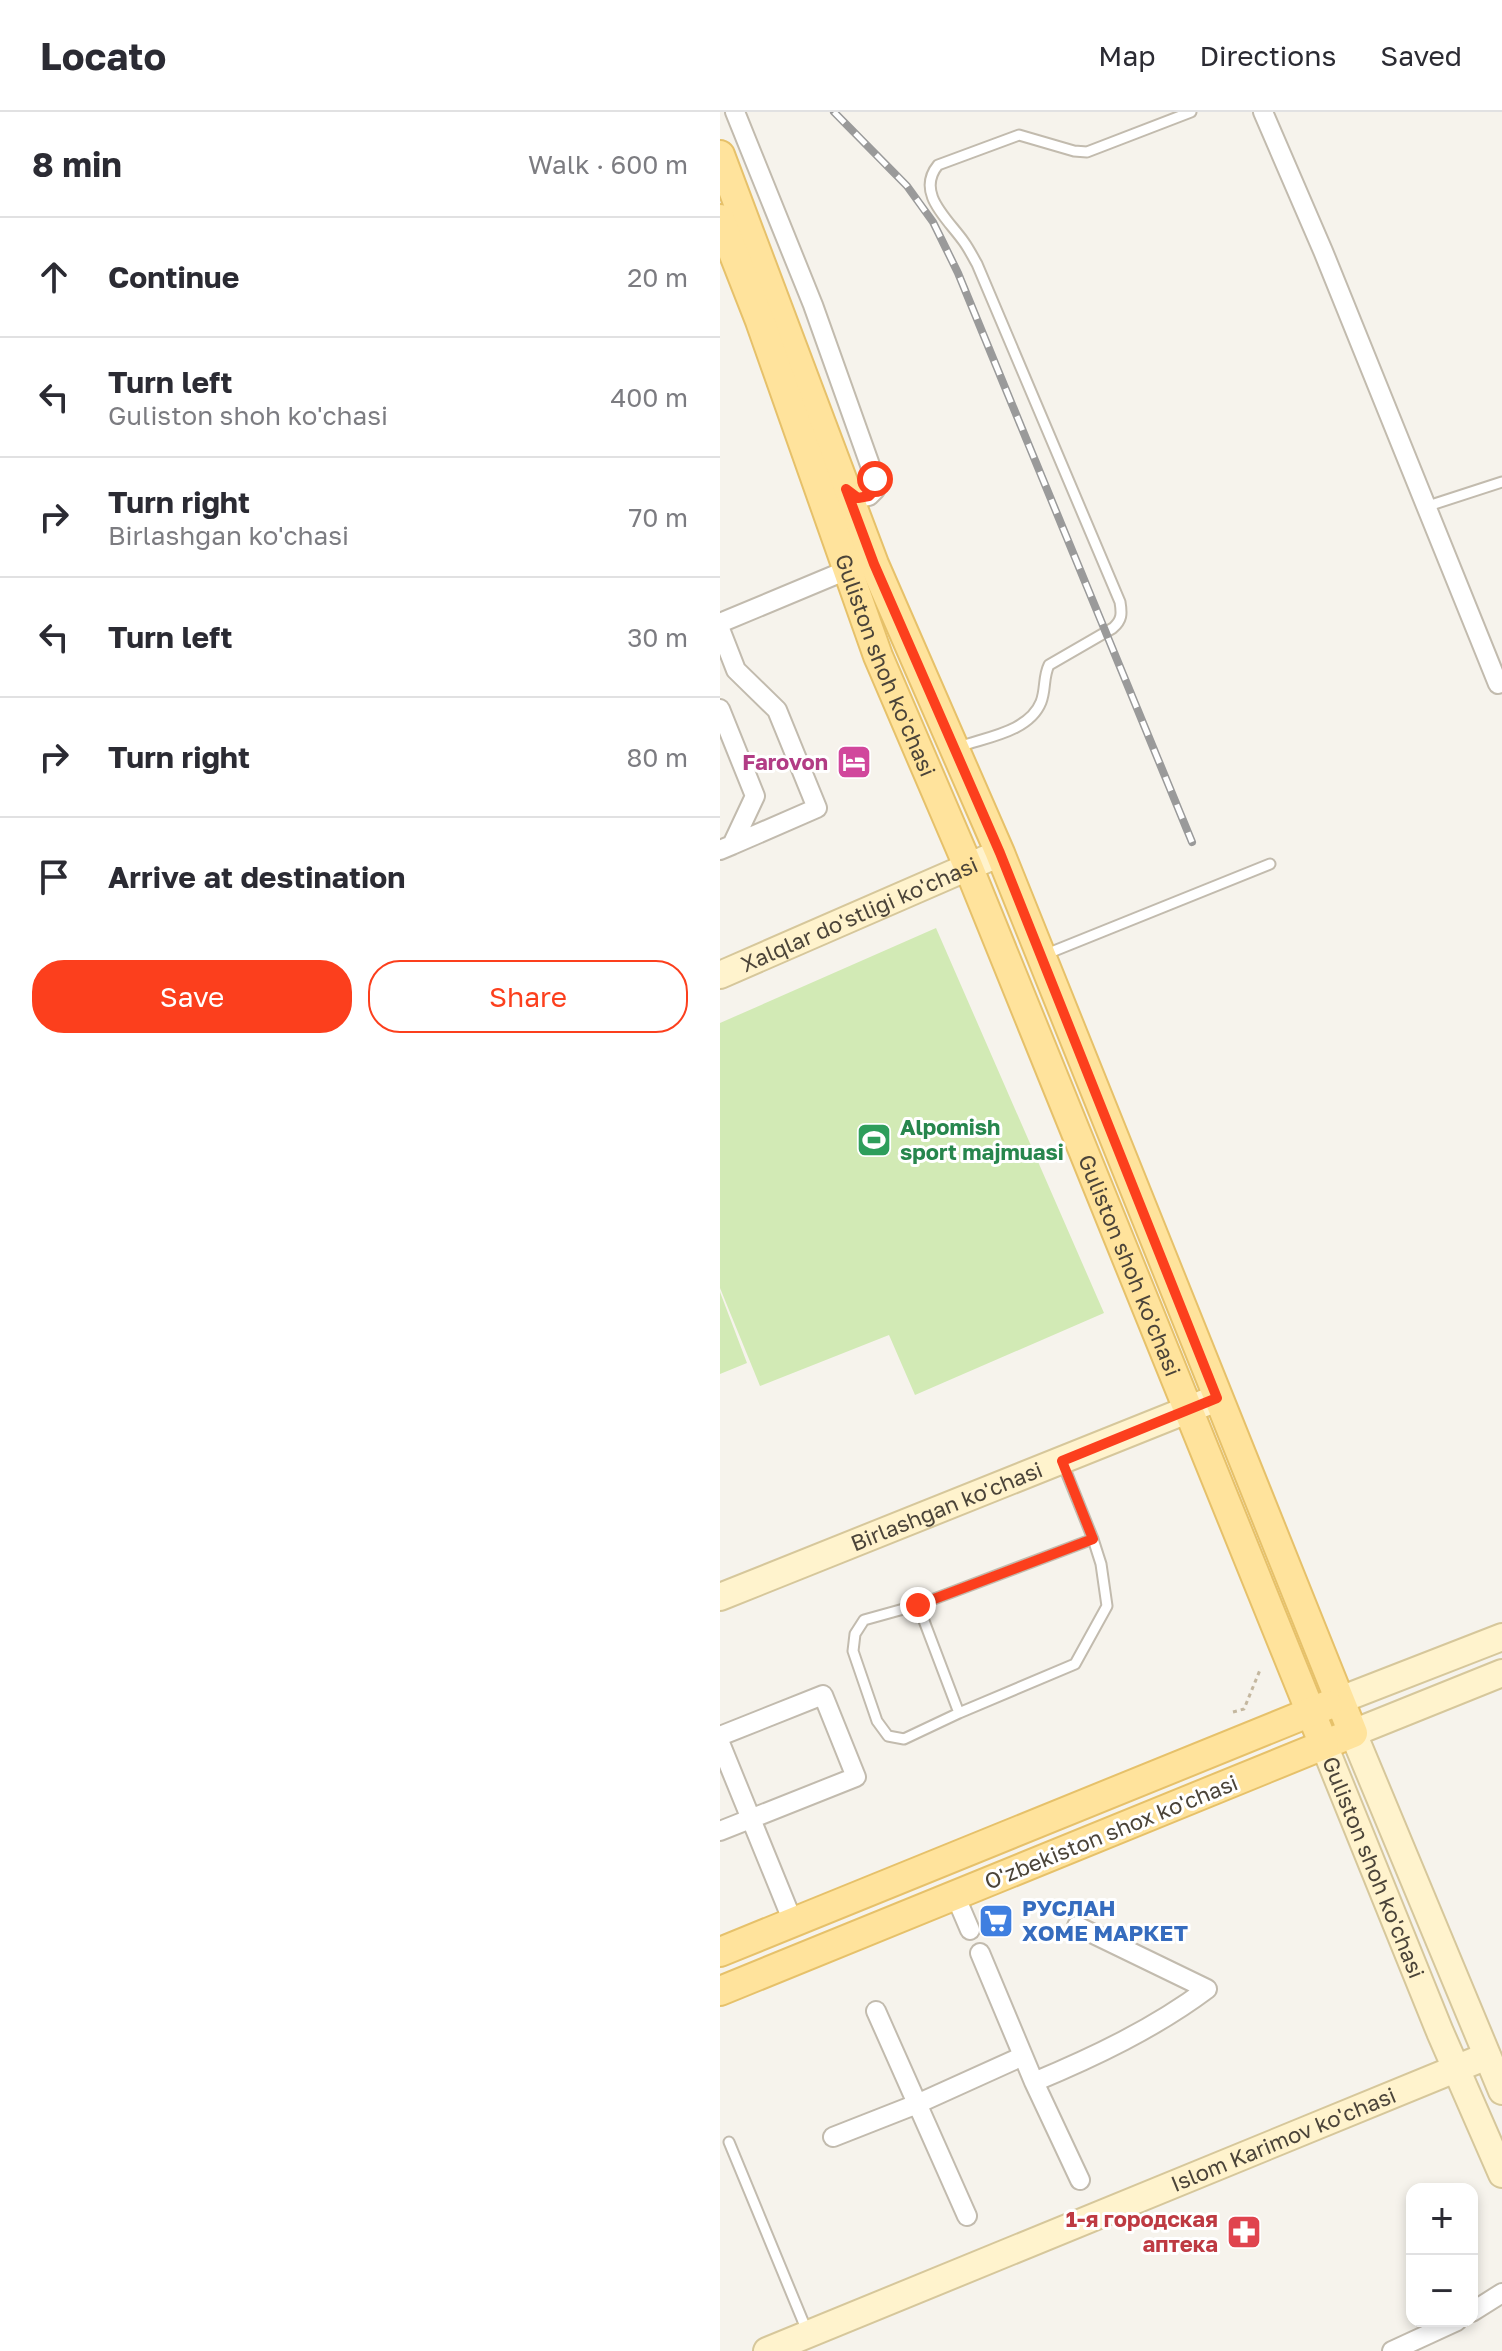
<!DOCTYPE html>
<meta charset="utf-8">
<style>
body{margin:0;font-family:"Golos Text",sans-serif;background:#f2f2f3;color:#2b2b33}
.controls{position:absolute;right:24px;bottom:24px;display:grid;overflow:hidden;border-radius:16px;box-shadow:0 4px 12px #0003}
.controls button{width:72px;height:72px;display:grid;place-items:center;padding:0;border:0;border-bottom:2px solid #e1e1e2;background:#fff;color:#2b2b33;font:40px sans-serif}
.stop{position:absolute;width:24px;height:24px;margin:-18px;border:6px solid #fc3f1d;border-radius:50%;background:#fff}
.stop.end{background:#fc3f1d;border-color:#fff;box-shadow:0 2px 8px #0008}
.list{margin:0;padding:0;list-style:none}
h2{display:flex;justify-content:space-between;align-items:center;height:104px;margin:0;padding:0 32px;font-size:34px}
h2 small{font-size:26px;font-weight:400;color:#7c7c81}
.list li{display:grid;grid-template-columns:52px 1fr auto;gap:24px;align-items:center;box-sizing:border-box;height:120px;padding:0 32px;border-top:2px solid #e1e1e2}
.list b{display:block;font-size:30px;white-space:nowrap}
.list p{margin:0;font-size:26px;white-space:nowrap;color:#7c7c81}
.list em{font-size:26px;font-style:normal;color:#7c7c81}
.actions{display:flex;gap:16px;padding:24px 32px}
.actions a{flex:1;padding:18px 0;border:2px solid #fc3f1d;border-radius:32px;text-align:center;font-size:28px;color:#fc3f1d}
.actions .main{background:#fc3f1d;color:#fff}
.icon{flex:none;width:44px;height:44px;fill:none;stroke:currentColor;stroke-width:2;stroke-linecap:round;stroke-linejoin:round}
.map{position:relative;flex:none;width:782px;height:2239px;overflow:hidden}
header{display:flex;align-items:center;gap:48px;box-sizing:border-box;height:112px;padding:0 40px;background:#fff;border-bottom:2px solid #e1e1e2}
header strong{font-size:38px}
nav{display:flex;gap:44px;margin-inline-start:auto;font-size:28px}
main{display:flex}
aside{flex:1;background:#fff}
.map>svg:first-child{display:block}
.green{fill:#d2eab5}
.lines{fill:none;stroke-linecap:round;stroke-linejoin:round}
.lane-casing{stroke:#c2bbae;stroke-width:13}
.street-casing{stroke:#c2bbae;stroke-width:22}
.secondary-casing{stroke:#d6c79b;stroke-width:30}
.primary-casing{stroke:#e6c16a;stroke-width:32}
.path{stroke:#c4b79f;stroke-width:3;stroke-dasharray:4 4;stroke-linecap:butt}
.lane{stroke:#fff;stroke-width:9}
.street{stroke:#fff;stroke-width:18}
.secondary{stroke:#fff3cd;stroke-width:26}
.primary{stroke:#ffe39c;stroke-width:28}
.rail-casing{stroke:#9a9a9a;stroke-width:8}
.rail{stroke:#fff;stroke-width:5;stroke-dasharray:15;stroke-linecap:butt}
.route{stroke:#fc3f1d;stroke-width:10}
.labels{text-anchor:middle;stroke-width:6;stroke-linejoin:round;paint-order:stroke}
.street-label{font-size:22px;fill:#4b4439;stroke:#fff}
.hotel-label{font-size:22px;font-weight:bold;fill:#b23c85;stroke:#fff;text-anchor:end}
.leisure-label{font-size:22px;font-weight:bold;fill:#27864d;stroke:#fff;text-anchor:start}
.shop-label{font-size:22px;font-weight:bold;fill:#366cbe;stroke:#fff;text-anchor:start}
.health-label{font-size:22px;font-weight:bold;fill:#be3a42;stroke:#fff;text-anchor:end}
</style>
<header>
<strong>Locato</strong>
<nav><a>Map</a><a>Directions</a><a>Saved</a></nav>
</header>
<main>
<aside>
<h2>8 min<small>Walk · 600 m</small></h2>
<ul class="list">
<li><svg class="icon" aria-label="ahead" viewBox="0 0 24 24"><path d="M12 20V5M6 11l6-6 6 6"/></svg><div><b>Continue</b></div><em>20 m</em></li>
<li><svg class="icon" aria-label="left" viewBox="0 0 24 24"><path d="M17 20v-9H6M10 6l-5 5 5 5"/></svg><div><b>Turn left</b><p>Guliston shoh ko'chasi</p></div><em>400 m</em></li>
<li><svg class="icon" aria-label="right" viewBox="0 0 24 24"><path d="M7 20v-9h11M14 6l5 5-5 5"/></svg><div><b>Turn right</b><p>Birlashgan ko'chasi</p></div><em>70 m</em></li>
<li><svg class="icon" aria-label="left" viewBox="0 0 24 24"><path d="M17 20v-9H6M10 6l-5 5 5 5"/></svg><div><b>Turn left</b></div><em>30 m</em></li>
<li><svg class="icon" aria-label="right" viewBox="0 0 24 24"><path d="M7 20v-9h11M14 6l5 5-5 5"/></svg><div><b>Turn right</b></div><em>80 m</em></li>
<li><svg class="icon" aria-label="arrive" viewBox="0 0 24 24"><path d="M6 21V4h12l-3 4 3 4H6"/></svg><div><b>Arrive at destination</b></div></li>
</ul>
<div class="actions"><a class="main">Save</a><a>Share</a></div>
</aside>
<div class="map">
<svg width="782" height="2239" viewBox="0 0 782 2239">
<rect width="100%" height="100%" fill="#f6f3ec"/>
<path class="green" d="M216,816L384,1201L195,1283L169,1223L40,1274L0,1176V911Z
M0,1180L27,1251L0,1262Z"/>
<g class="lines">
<g class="lane-casing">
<path id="lane" d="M705,395L782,370
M239,635C266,625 309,620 321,590C326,577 323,565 329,553L393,516C402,508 402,502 400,490L257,152C253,145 249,137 244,130C228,107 195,81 218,53L299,23L354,39L367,40L471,0
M324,843L550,752
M343,1352L373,1427L381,1452L387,1494L355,1552L239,1601L184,1627L168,1624L157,1609L133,1539L135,1522L144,1508L198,1493L373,1427
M198,1493L239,1601
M9,2030L87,2219"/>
</g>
<g class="street-casing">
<path id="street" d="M15,0L93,193L155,367V378L149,384L138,386L126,377
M543,0L603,139L778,572
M0,511L127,458
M0,517L16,558L57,598L97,696L12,733
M0,597L35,684L12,733L0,738
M0,1624L103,1583L136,1665L0,1719
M0,1631L73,1810
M235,1783L250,1818
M260,1841L314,1970L360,2068
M156,1899L247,2104
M314,1970C374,1945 435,1916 487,1877L357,1814
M113,2025L197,1992L303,1944
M752,2200L782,2181
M672,2239L737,2209"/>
</g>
<g class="secondary-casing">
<g id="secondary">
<path id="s1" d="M0,863L280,741"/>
<path id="s2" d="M0,1485L497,1286"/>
<path d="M782,1561L633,1621L782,1979"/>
<path d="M620,1588L782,1525"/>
<path id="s3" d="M604,1633L720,1920L782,2062"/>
<path id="s4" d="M47,2239L767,1944"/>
</g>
</g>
<g class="primary-casing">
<g id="primary">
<path d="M0,43L154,452L280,741L633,1621L0,1879"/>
<path id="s5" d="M0,107L40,209L158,544L248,754L604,1633"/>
<path d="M0,1840L608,1593"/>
</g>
</g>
<path class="path" d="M513,1600L524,1597L540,1558"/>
<use href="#lane" class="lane"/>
<use href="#street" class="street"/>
<use href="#secondary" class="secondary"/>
<use href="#primary" class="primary"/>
<g class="rail-casing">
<path id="rail" d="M114,0L187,74L213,110L238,161L472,730"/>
</g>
<use href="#rail" class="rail"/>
</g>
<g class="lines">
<path class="route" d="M155,367V378L149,384L138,386L126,377L154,452L280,741L497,1286L342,1349L373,1427L198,1493"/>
</g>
<defs>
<g id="hotel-square" transform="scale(1.8)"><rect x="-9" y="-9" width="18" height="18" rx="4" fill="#d1479c" stroke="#fff"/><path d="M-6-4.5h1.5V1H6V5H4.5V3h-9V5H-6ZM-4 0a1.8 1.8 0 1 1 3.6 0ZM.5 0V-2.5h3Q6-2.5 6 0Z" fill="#fff"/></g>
<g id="stadium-square" transform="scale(1.8)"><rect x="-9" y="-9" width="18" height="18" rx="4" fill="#2e9e5b" stroke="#fff"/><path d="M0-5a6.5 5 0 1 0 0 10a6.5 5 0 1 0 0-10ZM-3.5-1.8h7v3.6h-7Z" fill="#fff"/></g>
<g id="supermarket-square" transform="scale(1.8)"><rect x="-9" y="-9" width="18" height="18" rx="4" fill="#3f7fe0" stroke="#fff"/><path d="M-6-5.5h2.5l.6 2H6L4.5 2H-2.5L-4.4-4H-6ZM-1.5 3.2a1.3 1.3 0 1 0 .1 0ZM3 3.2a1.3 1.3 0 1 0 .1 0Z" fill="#fff"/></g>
<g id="pharmacy-square" transform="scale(1.8)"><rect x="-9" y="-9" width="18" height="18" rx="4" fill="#e0444e" stroke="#fff"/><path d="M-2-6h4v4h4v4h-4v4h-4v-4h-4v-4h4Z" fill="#fff"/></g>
</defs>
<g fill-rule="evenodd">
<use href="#hotel-square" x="134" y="650"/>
<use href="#stadium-square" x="154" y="1028"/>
<use href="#supermarket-square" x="276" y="1809"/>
<use href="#pharmacy-square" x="524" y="2120"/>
</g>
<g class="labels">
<g class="street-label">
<text dy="8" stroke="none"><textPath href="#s5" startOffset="476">Guliston shoh ko'chasi</textPath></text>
<text dy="8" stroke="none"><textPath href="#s1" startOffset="152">Xalqlar do'stligi ko'chasi</textPath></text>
<text dy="8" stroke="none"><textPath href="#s5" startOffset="1124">Guliston shoh ko'chasi</textPath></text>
<text dy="8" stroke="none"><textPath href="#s2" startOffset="244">Birlashgan ko'chasi</textPath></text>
<text transform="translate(391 1720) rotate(-22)" y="8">O'zbekiston shox ko'chasi</text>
<text dy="8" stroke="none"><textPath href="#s3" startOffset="132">Guliston shoh ko'chasi</textPath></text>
<text dy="8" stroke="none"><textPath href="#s4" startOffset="558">Islom Karimov ko'chasi</textPath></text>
</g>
<g class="hotel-label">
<text x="108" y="658">Farovon</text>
</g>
<g class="leisure-label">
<text x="180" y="1023">Alpomish<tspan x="180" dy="25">sport majmuasi</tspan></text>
</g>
<g class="shop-label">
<text x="302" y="1804">РУСЛАН<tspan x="302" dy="25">ХОМЕ МАРКЕТ</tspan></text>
</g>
<g class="health-label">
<text x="498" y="2115">1-я городская<tspan x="498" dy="25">аптека</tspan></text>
</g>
</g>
</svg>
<div class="controls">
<button>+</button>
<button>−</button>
</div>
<div class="stop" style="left:155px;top:367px"></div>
<div class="stop end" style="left:198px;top:1493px"></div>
</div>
</main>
